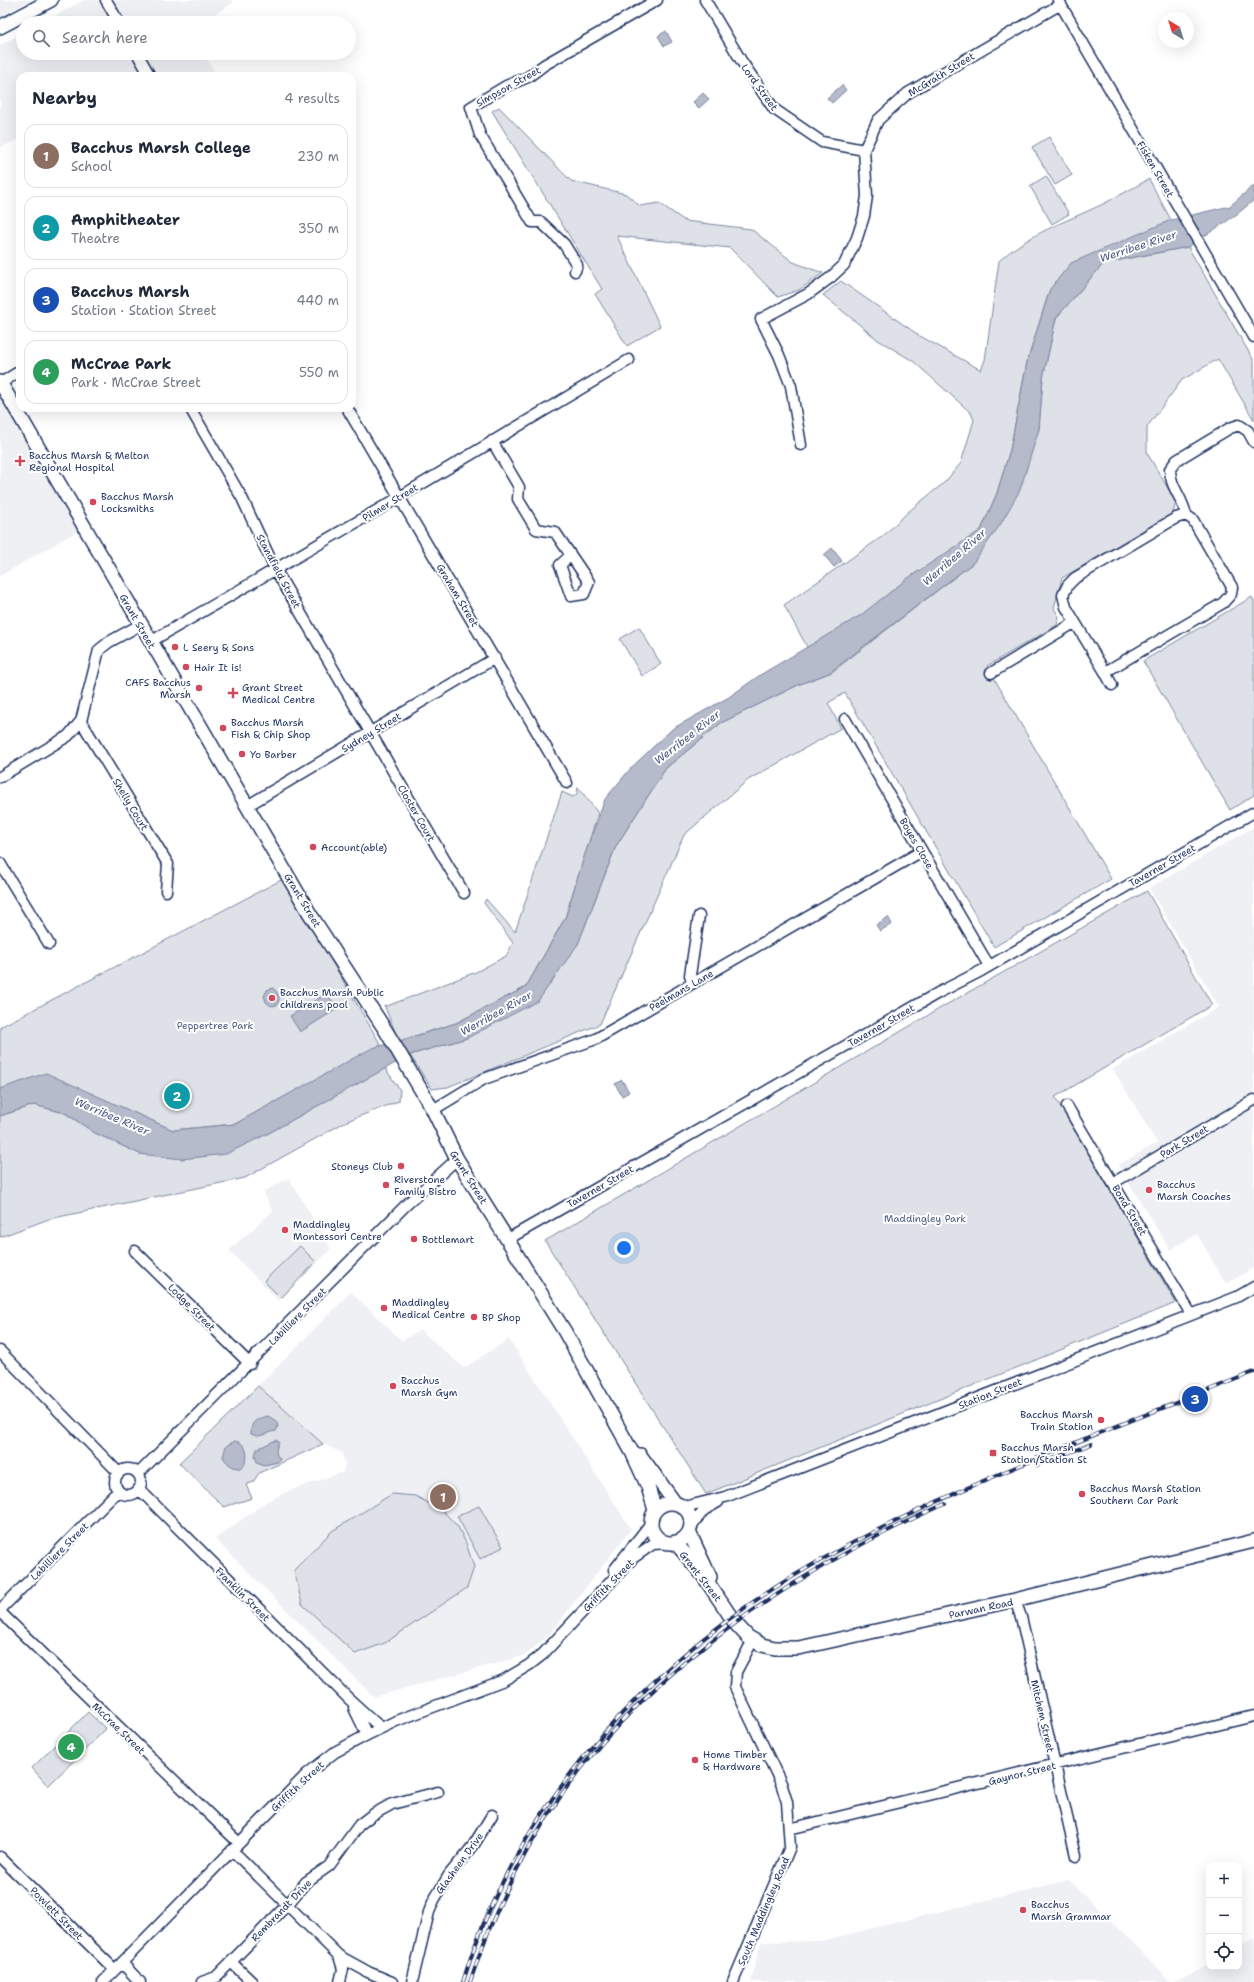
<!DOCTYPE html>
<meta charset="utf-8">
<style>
body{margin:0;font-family:"Shantell Sans",sans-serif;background:#f6f6f7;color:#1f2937}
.controls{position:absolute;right:12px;bottom:12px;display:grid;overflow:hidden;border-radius:8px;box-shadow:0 4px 16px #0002}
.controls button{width:36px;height:36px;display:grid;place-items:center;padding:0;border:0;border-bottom:1px solid #e0e1e3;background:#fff;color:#1f2937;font:20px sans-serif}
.compass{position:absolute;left:1158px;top:12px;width:36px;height:36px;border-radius:50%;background:#fff;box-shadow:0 4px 16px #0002;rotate:322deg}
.you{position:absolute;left:624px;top:1248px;width:14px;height:14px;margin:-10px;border:3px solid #fff;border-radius:50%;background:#1a73e8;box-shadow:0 0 0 6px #1a73e833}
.badge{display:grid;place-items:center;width:26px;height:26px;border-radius:50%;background:#d1495b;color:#fff;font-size:13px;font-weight:700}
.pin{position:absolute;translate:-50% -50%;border:2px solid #fff;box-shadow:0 1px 4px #0006}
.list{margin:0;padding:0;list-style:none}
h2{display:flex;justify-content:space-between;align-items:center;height:52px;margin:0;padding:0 16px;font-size:17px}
h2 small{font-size:13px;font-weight:400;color:#747a83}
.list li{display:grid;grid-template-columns:26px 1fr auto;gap:12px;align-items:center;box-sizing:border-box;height:64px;margin:0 8px 8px;padding:0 8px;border:1px solid #e0e1e3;border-radius:12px}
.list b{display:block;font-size:15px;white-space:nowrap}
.list p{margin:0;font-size:13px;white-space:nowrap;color:#747a83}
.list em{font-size:13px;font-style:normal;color:#747a83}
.icon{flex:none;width:22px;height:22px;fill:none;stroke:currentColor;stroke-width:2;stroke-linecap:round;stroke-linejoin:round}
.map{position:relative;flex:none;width:1254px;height:1982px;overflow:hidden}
.search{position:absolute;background:#fff;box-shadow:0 4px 16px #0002;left:16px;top:16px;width:340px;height:44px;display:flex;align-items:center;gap:10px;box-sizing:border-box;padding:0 14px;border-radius:22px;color:#747a83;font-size:15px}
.panel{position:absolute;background:#fff;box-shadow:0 4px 16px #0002;left:16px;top:72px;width:340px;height:340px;border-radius:12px}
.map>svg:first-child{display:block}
.built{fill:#eff0f4}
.green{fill:#dee1e7;stroke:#7c88a2}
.water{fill:#b5bbca;stroke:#77839f}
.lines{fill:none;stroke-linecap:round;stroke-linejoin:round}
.minor-casing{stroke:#1b2f5e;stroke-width:13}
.major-casing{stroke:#1b2f5e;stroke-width:16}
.minor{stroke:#fff;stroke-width:10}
.major{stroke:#fff;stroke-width:13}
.rail-casing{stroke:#1b2f5e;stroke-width:4}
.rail{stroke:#fff;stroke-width:2.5;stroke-dasharray:8;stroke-linecap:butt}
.poi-dot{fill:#d1495b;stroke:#fff;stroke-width:1.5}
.labels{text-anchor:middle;stroke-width:4;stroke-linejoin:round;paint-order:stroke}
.street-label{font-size:10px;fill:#1b2f5e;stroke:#fff}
.poi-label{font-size:10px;fill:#1b2f5e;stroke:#fff;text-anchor:start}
.park-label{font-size:10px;fill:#4c5c80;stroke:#fff}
.water-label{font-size:11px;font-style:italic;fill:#49597e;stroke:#fff}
</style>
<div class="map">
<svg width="1254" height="1982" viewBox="0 0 1254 1982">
<rect width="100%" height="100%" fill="#fff"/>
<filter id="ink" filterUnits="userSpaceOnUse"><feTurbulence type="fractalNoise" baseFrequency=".025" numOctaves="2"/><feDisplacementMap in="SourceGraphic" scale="8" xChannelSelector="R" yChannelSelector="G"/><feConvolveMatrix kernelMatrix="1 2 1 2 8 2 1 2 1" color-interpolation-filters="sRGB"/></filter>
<g filter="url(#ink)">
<path class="built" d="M0,0H31L0,17Z
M84,0H232L233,3L200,23H42Z
M23,33V53H215L216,54L207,59L217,76H20V138L0,148V45Z
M0,393L79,530L0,576Z
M1254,827V1268L1226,1284L1197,1234L1170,1250L1118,1165L1157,1143L1113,1069L1219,1007L1149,888Z
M289,1178L331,1249L279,1301L229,1250L273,1211L263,1192Z
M351,1292L402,1341L420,1330L464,1368L509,1339L631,1529L549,1635L526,1655L374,1697L215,1539L266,1502L286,1492L343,1472L345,1465L342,1453L323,1444L258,1386Z
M1069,1880L1172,1982H751L761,1942L821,1941Z
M1254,1938V1982H1175L1209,1963V1967H1239V1946Z"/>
<path class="green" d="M499,107L571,181L626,194L640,206L659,203L685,221L751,229L793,262L823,273L799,290L778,297L730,248L617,236L660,326L627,346L595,294L602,289L492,111Z
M1049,137L1072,175L1055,185L1032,147Z
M1046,176L1069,214L1052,224L1030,186Z
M1149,179L1171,220L1155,228L1050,289L1027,362L1010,450L997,493L981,530L811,654L784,605L883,536L908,512L945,482L961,463L974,420L971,413L913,361L878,340L823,295L841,281L920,336L981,370L985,360L999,261C1028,234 1065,222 1101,205C1117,197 1133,188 1149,179Z
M1188,247L1254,361V420L1218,359L1182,380L1147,427V453L1176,502L1173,513L1062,578L1054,608L1059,617L1057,625L987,666L1111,879L994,947L845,693L828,703L841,728L748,780L684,835L600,1024L448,1087L432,1089L410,1055L467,1038L578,944L616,846L666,768L721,723L800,684L832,672L973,563L1039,429L1043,378L1056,318L1104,263Z
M1252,597L1254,601V795L1230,810L1143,661Z
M639,627L661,664L642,676L620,639Z
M578,787L598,813L565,918L526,987L456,1023L399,1041L384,1005L387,1006L476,972L506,956L513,943L484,903L486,899L515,932L562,792L573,797L577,794Z
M283,879L381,1045L235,1124L173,1130L114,1104L0,1090V1027Z
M1147,891L1212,1005L1055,1097L1176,1303L706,1494L545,1241L944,1006Z
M385,1068L400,1090L399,1101L347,1121L245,1178L49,1219L0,1237V1116L34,1105L65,1113L95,1133L140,1154L267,1134Z
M300,1246L316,1262L281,1298L264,1281Z
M258,1386L323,1444L259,1473L253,1482L246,1485L252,1498L224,1507L179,1463Z
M392,1494L415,1496L442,1510L458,1527L466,1543L474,1567L467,1588L385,1643L355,1654L302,1604L294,1570L332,1531Z
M479,1506L503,1547L480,1559L457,1516Z
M88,1712L106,1729L48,1786L32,1768Z"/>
<path class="water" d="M666,31L672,42L664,46L658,36Z
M842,85L846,90L832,103L827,98Z
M703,93L709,99L699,108L693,102Z
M1254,185V200L1236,215L1188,247L1104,263L1056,318L1043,378L1039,429L1020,490L1000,525L973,563L829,673L800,684L721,723L666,768L616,846L578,944L538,1001L467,1038L410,1055L267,1134L226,1154L182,1159L140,1154L95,1133L65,1113L34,1105L0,1116V1089L46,1073L173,1130L235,1124L372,1048L400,1041L456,1023L526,987L565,918L585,854L605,799L631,768L672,729L729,697L760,675L861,615L908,578L981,530L997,493L1010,450L1027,362L1050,289L1071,263L1171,220L1230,206Z
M832,548L842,561L834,567L824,555Z
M888,917L892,924L880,931L876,925Z
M273,988C279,994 281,997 277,1005L271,1006L266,1002L264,996L267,990Z
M327,993L337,1009L300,1032L290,1016Z
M622,1080L629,1092L622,1096L615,1084Z
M268,1416L276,1421L278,1426L276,1431C266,1432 261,1439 251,1434C250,1422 257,1418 268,1416Z
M276,1440L279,1442C276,1449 274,1453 280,1459L278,1462L264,1465L257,1462L255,1455L257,1449Z
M235,1441C248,1443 250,1459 242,1468C234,1469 228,1465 223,1457L226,1446Z"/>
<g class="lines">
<g class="minor-casing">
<path id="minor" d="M106,0L119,23
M705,0L742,62L774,109L822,142L864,150
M1058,0L1254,337
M137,53L150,76
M575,271L577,265L564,244L541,222H532L480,135L471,107L506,86L528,77L544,65L657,0
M1,383L20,371
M190,408L242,498L275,569L464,893
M347,408L567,783
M492,441L519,487L518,499L536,529L555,532L589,582L584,594L571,596L560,565L570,556
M801,445L791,386L779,355L761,319L808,294L830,278L844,265L857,238L864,216L867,196L864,150L878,120L908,93L1061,4
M1186,515L1176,518L1075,578L1068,585L1063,595L1066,607L1105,672L1223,603L1231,594L1232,587L1193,520L1186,515C1182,496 1170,487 1170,469L1177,460L1230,428L1239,425L1248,431L1254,442
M150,642L388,504L629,360
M1105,672L1112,685
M991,673L1074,623
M845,719L989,966
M81,721L168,864L166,891
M0,777L68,736L81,721L99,650L109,642L140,625
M247,806L495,658
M0,863L49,944
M692,983L690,975L699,916
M1067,1106L1191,1314
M433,1110L484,1079L596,1039L922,851
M1113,1183L1254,1100
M508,1239L938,993L981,971L1254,812
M135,1251L250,1364
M0,1351L119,1473
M115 1482a13 13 0 1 1 26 0a13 13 0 1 1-26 0Z
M138,1474L406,1205L457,1159
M139,1489L348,1698L381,1728
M684,1507L725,1497L1237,1297L1254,1287
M691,1526L704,1510L718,1502
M614,1570L651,1523
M1015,1600L1021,1617L1076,1856
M0,1610L118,1491
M0,1612L239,1843
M354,1708L367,1735
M789,1829L1254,1716
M232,1850L339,1956L343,1969L340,1982
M0,1857L115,1970
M339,1956L368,1972L392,1982
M231,1962L252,1982
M122,1963L140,1982
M103,1982L307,1774L335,1752L367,1735L396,1721L504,1680L529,1665L542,1655L633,1558L653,1544L669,1543
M202,1982L216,1977L288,1904L306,1882L329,1866L359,1825L372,1815L392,1804L438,1792
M412,1982L429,1912L434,1900L449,1875L473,1846L492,1815
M733,1982L790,1847L787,1802L781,1783L735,1687L736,1672L753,1640"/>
</g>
<g class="major-casing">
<path id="major" d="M0,27L51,0
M0,382L310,914L386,1031L433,1110L457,1159L565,1332L632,1452L648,1487L655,1510
M640,1455L675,1503
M651 1523a20 20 0 1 1 40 0a20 20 0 1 1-40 0Z
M689,1532L710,1577
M675,1542L702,1574L735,1623L748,1637L762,1645L775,1648H798L808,1646L1015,1600L1254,1541"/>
</g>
<use href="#minor" class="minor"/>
<use href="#major" class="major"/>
<g class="rail-casing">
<path id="rail" d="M1037,1465L1091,1444
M463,1982C519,1795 662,1646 832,1554C966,1481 1112,1429 1254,1372
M470,1982C491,1917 521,1854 560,1797C648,1668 803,1566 945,1504"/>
</g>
<use href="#rail" class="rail"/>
</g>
</g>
<g class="poi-dot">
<path d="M18 455h4v4h4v4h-4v4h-4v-4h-4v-4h4z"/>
<circle cx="93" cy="502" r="4"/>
<circle cx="175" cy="647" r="4"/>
<circle cx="186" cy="667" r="4"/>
<circle cx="199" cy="688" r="4"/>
<path d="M231 687h4v4h4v4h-4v4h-4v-4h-4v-4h4z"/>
<circle cx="223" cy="728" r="4"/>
<circle cx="242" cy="754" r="4"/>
<circle cx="313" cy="847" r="4"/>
<circle cx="272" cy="998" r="4"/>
<circle cx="401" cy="1166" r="4"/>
<circle cx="386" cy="1185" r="4"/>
<circle cx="1149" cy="1190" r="4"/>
<circle cx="285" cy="1230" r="4"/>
<circle cx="414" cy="1239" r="4"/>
<circle cx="384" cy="1308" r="4"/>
<circle cx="474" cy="1317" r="4"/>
<circle cx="393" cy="1386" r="4"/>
<circle cx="1101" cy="1420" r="4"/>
<rect x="989" y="1449" width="8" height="8" rx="2"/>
<circle cx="1082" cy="1494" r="4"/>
<circle cx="695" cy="1760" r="4"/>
<circle cx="1023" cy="1910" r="4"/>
</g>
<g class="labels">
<g class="street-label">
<text transform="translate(941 74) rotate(-31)" y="4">McGrath Street</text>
<text transform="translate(508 86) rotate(-29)" y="4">Simpson Street</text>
<text transform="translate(760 87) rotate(54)" y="4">Lord Street</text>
<text transform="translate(1156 169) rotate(60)" y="4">Fisken Street</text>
<text transform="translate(390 502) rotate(-31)" y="4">Pilmer Street</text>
<text transform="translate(279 571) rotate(62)" y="4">Standfield Street</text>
<text transform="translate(458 595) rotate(59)" y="4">Graham Street</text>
<text transform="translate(138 621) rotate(60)" y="4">Grant Street</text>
<text transform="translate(371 732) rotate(-31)" y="4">Sydney Street</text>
<text transform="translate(131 804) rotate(59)" y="4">Shelly Court</text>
<text transform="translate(417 813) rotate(60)" y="4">Closter Court</text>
<text transform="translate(917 843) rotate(60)" y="4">Boyes Close</text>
<text transform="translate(1162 865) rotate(-30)" y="4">Taverner Street</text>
<text transform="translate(303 900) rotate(59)" y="4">Grant Street</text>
<text transform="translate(681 990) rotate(-30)" y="4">Peelmans Lane</text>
<text transform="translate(881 1025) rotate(-30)" y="4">Taverner Street</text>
<text transform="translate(1184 1141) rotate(-31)" y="4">Park Street</text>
<text transform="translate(469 1177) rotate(58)" y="4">Grant Street</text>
<text transform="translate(600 1186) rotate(-30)" y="4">Taverner Street</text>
<text transform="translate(1130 1210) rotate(59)" y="4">Bond Street</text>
<text transform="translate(192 1307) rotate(45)" y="4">Lodge Street</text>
<text transform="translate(297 1316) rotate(-45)" y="4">Labilliere Street</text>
<text transform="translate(990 1393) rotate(-22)" y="4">Station Street</text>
<text transform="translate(59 1551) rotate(-45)" y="4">Labilliere Street</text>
<text transform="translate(701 1576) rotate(52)" y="4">Grant Street</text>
<text transform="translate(608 1585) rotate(-46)" y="4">Griffith Street</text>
<text transform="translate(243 1594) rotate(45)" y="4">Franklin Street</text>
<text transform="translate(981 1608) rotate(-12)" y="4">Parwan Road</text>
<text transform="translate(1043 1716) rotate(77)" y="4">Mitchem Street</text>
<text transform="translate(119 1728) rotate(44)" y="4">McCrae Street</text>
<text transform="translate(1022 1773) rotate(-14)" y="4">Gaynor Street</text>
<text transform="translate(297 1786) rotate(-43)" y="4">Griffith Street</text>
<text transform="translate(459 1863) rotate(-54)" y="4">Glasheen Drive</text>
<text transform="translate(281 1910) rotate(-46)" y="4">Rembrandt Drive</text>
<text transform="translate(763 1911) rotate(-67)" y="4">South Maddingley Road</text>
<text transform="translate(57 1913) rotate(45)" y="4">Powlett Street</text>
</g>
<g class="poi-label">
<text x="29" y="459">Bacchus Marsh &amp; Melton<tspan x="29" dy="12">Regional Hospital</tspan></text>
<text x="101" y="500">Bacchus Marsh<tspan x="101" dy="12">Locksmiths</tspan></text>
<text x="183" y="651">L Seery &amp; Sons</text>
<text x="194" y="671">Hair It is!</text>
<text x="191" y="686" text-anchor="end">CAFS Bacchus<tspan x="191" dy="12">Marsh</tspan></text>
<text x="242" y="691">Grant Street<tspan x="242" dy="12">Medical Centre</tspan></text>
<text x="231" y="726">Bacchus Marsh<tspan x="231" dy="12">Fish &amp; Chip Shop</tspan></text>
<text x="250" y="758">Yo Barber</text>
<text x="321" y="851">Account(able)</text>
<text x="280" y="996">Bacchus Marsh Public<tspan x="280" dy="12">childrens pool</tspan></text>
<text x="393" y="1170" text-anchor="end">Stoneys Club</text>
<text x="394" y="1183">Riverstone<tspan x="394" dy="12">Family Bistro</tspan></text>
<text x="1157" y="1188">Bacchus<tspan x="1157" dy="12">Marsh Coaches</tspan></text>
<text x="293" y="1228">Maddingley<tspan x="293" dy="12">Montessori Centre</tspan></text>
<text x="422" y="1243">Bottlemart</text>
<text x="392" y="1306">Maddingley<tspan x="392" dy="12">Medical Centre</tspan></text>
<text x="482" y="1321">BP Shop</text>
<text x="401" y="1384">Bacchus<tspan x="401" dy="12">Marsh Gym</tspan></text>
<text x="1093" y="1418" text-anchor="end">Bacchus Marsh<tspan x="1093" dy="12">Train Station</tspan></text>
<text x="1001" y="1451">Bacchus Marsh<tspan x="1001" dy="12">Station/Station St</tspan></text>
<text x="1090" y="1492">Bacchus Marsh Station<tspan x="1090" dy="12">Southern Car Park</tspan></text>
<text x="703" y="1758">Home Timber<tspan x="703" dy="12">&amp; Hardware</tspan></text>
<text x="1031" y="1908">Bacchus<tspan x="1031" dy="12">Marsh Grammar</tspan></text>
</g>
<g class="park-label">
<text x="215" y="1029">Peppertree Park</text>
<text x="925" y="1222">Maddingley Park</text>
</g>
<g class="water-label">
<text transform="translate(1138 246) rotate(-18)" y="4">Werribee River</text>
<text transform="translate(954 557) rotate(-41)" y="4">Werribee River</text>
<text transform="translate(687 737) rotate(-38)" y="4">Werribee River</text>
<text transform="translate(496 1013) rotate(-29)" y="4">Werribee River</text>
<text transform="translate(112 1116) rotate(23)" y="4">Werribee River</text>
</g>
</g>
</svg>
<div class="controls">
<button>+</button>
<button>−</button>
<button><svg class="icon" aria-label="locate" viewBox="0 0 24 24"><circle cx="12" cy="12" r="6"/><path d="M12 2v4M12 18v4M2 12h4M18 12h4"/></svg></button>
</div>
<svg class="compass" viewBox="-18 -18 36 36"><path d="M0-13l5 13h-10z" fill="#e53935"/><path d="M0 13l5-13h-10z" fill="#747a83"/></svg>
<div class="you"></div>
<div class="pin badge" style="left:443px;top:1497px;background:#8d6e63">1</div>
<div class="pin badge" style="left:177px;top:1096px;background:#0f9aa8">2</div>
<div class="pin badge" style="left:1195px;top:1399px;background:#1a4fb4">3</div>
<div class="pin badge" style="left:71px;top:1747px;background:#2e9e5b">4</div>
<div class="search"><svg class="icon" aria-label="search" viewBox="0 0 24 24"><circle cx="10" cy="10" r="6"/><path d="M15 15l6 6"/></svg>Search here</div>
<section class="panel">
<h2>Nearby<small>4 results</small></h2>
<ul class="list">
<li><span class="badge" style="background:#8d6e63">1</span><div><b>Bacchus Marsh College</b><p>School</p></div><em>230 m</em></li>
<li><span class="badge" style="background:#0f9aa8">2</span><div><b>Amphitheater</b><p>Theatre</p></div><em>350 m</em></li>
<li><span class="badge" style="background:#1a4fb4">3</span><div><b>Bacchus Marsh</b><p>Station · Station Street</p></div><em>440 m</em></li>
<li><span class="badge" style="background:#2e9e5b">4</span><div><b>McCrae Park</b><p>Park · McCrae Street</p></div><em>550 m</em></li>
</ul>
</section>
</div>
